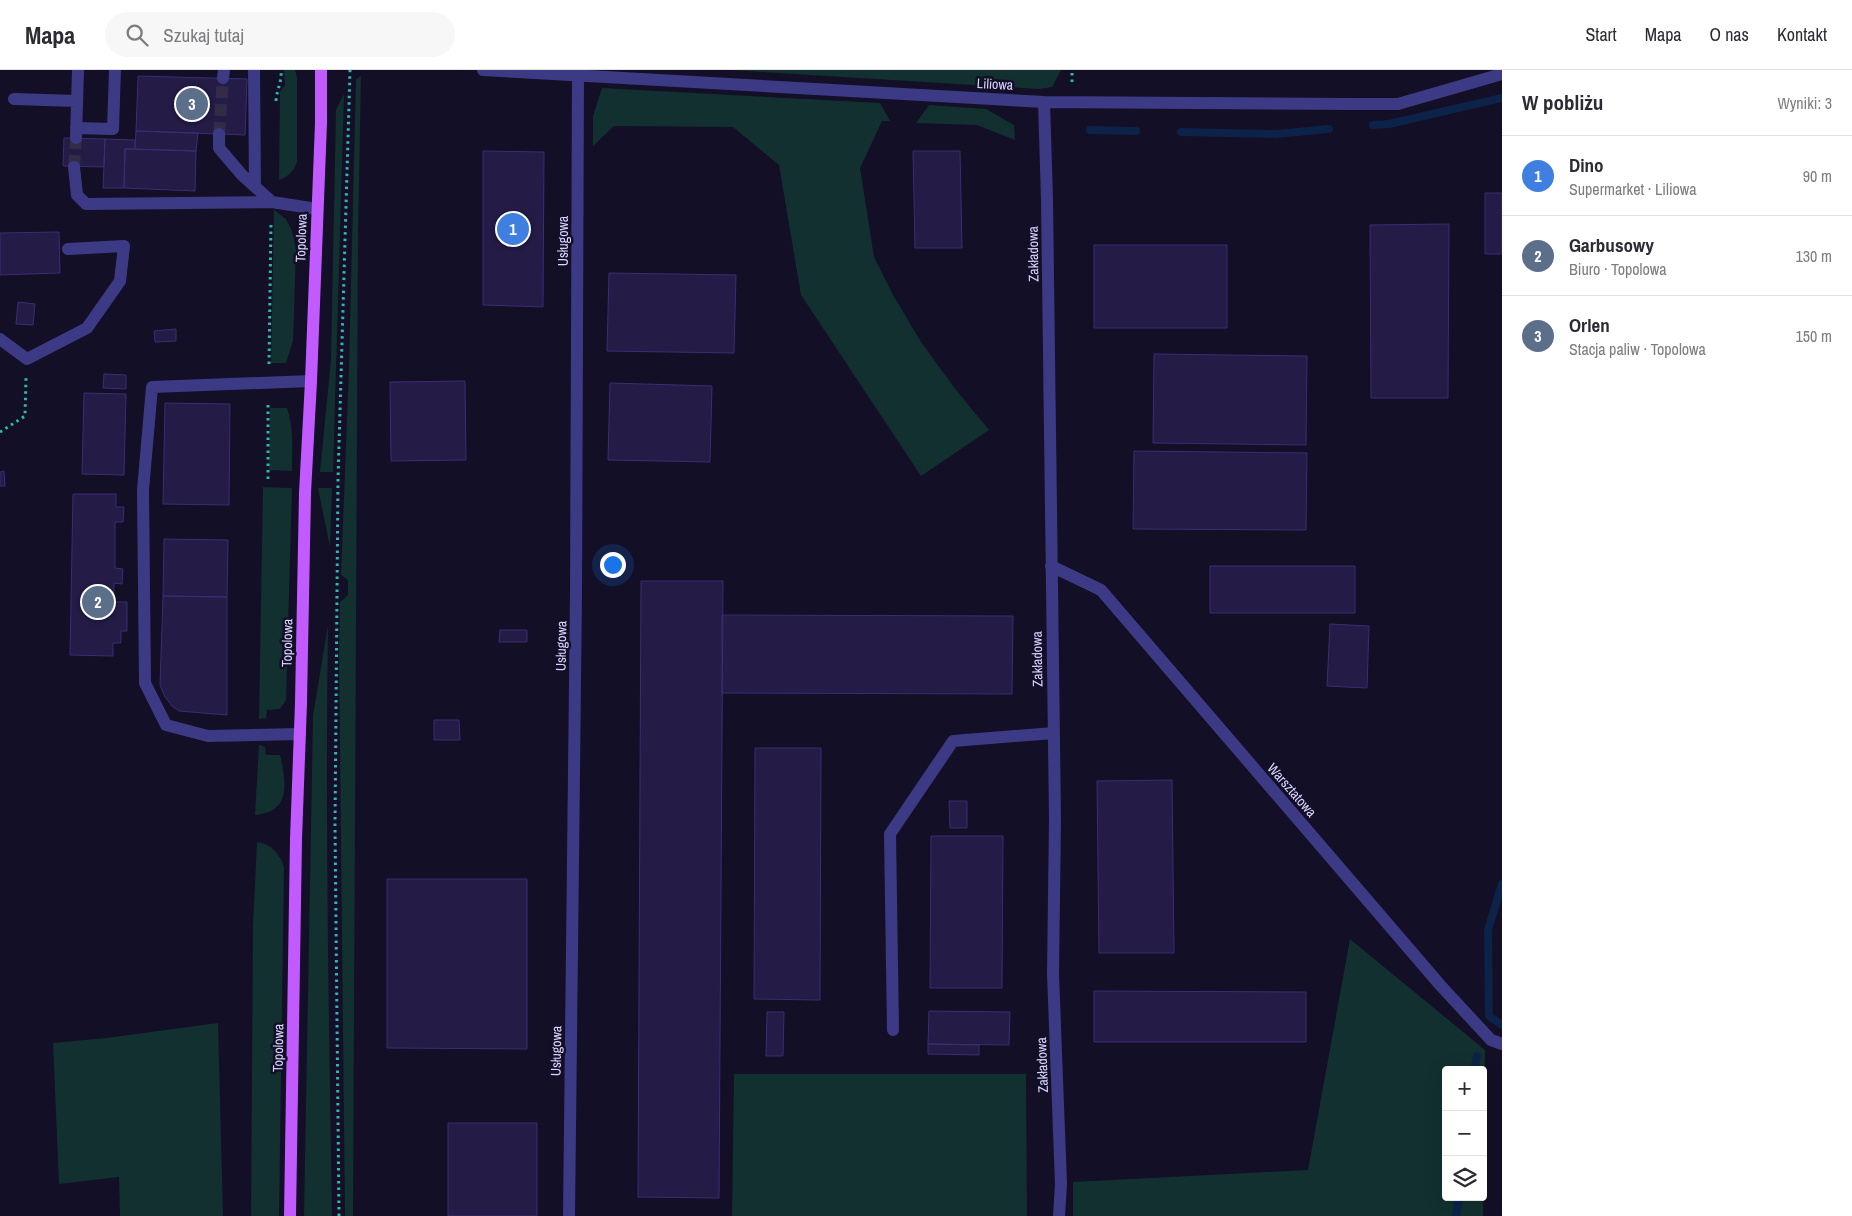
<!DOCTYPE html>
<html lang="pl">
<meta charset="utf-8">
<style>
body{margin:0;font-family:"Archivo Narrow",sans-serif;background:#f7f7f7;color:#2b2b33}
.controls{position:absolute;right:15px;bottom:15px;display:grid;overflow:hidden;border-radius:5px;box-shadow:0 5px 20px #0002}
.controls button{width:45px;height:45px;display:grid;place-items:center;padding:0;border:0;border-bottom:1px solid #e1e1e2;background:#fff;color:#2b2b33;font:25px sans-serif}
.you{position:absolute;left:612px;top:494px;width:18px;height:18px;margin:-12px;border:4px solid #fff;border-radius:50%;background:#1a73e8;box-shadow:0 0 0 8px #1a73e833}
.badge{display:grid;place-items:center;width:32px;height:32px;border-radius:50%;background:#187f8f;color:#fff;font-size:16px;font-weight:700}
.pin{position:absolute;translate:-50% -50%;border:2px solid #fff;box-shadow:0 1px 5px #0006}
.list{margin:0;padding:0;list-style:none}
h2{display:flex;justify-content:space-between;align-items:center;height:65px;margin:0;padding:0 20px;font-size:21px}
h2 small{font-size:16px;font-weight:400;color:#7c7c81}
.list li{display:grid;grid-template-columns:32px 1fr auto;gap:15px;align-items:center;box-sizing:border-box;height:80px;padding:0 20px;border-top:1px solid #e1e1e2}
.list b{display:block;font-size:19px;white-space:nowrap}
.list p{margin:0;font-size:16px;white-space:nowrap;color:#7c7c81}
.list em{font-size:16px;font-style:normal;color:#7c7c81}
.icon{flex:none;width:28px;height:28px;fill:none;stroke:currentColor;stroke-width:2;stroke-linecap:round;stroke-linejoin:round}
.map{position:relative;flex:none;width:1502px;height:1146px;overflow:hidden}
header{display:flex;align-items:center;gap:30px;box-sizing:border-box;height:70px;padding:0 25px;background:#fff;border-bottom:1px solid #e1e1e2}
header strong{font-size:24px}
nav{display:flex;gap:28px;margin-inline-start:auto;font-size:18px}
.search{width:350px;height:45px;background:#f7f7f7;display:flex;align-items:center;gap:12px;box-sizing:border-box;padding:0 18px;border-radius:28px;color:#7c7c81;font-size:19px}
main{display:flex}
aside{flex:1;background:#fff}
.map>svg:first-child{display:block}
.green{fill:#12302f;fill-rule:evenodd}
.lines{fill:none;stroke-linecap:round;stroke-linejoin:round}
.stream{stroke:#0c2248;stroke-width:8}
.building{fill:#241b47;stroke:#3b2d73}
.minor-tunnel{stroke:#312d47;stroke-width:12;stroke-dasharray:12 6;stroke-linecap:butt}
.path{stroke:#2fb8b0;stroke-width:3;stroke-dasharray:2.5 4;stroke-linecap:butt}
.minor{stroke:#3d3a85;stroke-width:12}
.major{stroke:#c25bff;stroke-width:12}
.labels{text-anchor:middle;stroke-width:5;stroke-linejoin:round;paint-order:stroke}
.street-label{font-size:14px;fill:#d9d4ff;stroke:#130f26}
</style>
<header>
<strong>Mapa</strong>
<div class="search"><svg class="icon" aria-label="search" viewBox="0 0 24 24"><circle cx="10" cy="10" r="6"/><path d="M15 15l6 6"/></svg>Szukaj tutaj</div>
<nav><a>Start</a><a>Mapa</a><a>O nas</a><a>Kontakt</a></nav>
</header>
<main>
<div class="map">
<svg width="1502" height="1146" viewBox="0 0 1502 1146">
<rect width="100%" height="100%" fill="#130f26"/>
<path class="green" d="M284,0H295L297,7V92C294,101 288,107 279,110L280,22L285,15Z
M730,0H1061L1052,17L1039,19Z
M361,6L358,162L353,1146H345L339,586L340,532L348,525V510L341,505L349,297L356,9Z
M602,18L880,33L890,51H882L860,98L874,187L893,225L921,272L956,320L989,360L921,406L801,225L779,95L733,57L614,56L593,76V46Z
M344,24L333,402H320L331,289L336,40Z
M929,35L986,39L1014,55L1015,70L977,55L916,53Z
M274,140L286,149L292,161L296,179L293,271L286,293H271Z
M270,338H287C294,358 292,379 292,401L269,400Z
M263,417L292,418L286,630L280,639L267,640L266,648L259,649Z
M318,418H332L330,477Z
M328,555C325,752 329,949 332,1146H304L313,646Z
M259,675L265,677L266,685H280C286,711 292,742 255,745Z
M257,772C272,774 280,784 284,797L279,1146H251L253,854Z
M1350,869L1485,980L1483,1146H1073V1112L1308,1100ZM1446,1000H1483V1127H1446Z
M218,953L223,1146H120L119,1107L59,1114L53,973L106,968Z
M734,1004H1026L1027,1146H732Z"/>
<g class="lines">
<path class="stream" d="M1373,55L1389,54L1502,28
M1090,60L1136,61
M1181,62L1276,64L1329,59
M1502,814L1488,860L1489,946L1502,955
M1474,1000L1477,986
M1456,1146L1459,1127"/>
</g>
<path class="building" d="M138,6L247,9L245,65L136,61Z
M136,61L198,63L196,81L135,79Z
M64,68L105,69L104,97L63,96Z
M105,69L135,70V79H125L124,118H103Z
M125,79L196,81L195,121L124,118Z
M483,81L544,82L543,237L483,235Z
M913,81H960L962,178H915Z
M1485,123H1502V184H1485Z
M1449,154L1448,328H1371L1370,155Z
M59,162L60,203L0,205V163Z
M1094,175H1227V258H1094Z
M609,203L736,205L734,283L607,281Z
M18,232L35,234L33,255L16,254Z
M176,259V271L155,272L154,261Z
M1154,284L1307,286L1306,375L1153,373Z
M104,304L126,305V319L103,318Z
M465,311L466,390L391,391L390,312Z
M610,313L712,316L710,392L608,390Z
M84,323L126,324L124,405L82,404Z
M165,333L230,334L229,435L163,434Z
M1134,381L1307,383L1306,460L1133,459Z
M4,401L5,416H0V402Z
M73,424H116V437H124L123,452H115V498L123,499L122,514L114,513V532H127V561H121V573H113V586L70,585Z
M164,469L228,470L227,527L163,526Z
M1210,496H1355V543H1210Z
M641,511H723L719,1128L638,1127Z
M163,526L227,527V645L179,641L172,636L165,627L160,615Z
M722,545L1013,546L1012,624L722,623Z
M1330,554L1369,556L1367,618L1327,616Z
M500,560H527V572H499Z
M434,650H459L460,670H434Z
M755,678H821L820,930L754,929Z
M1172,710L1174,883H1099L1097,711Z
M949,731H967V758H950Z
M931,766H1003L1002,918H930Z
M387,809H527V979L387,978Z
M1094,921L1306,922V972H1094Z
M929,941L1010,942L1009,975L928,974Z
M767,942H784L783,986H766Z
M928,974L979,975V985L928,984Z
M448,1053H537V1146H448Z"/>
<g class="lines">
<path class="minor-tunnel" d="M219,64L223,8
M74,97L76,68"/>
<path class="path" d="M1072,12V0
M276,31C277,18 282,13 281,0
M269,294L271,152
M0,362L25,346L26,308
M268,409V332
M339,1146L335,755L338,409L350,0"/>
<path class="minor" d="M254,0L255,117
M483,0L1044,32L1350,34H1398L1502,4
M223,8L224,0
M14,29L77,31
M1044,32L1047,129L1055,749L1053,904L1061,1114L1059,1146
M76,58L113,59L115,0
M219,64V78L242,105L272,132L317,139
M76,68L78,0
M74,97L77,125L86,134L272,132
M0,269L27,289L87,258L120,211L124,176L68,179
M1051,496L1101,520L1441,916L1491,970L1502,974
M300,664L208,666L166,655L145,613L143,420L152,317L311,311
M893,960L890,764L953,671L1054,663
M569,1146L576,523L578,6"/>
<path class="major" d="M290,1146L296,769L301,633L305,423L311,311L321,53V0"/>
</g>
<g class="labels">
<g class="street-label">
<text transform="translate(995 14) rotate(3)" y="5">Liliowa</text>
<text transform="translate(301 168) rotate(-88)" y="5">Topolowa</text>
<text transform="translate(563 171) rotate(-90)" y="5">Usługowa</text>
<text transform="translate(1033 184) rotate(-91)" y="5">Zakładowa</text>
<text transform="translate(287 573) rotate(-89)" y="5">Topolowa</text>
<text transform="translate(561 576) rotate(-89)" y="5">Usługowa</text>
<text transform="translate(1037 589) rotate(-91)" y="5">Zakładowa</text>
<text transform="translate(1292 720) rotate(49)" y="5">Warsztatowa</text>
<text transform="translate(278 978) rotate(-89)" y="5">Topolowa</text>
<text transform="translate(556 981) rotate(-89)" y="5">Usługowa</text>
<text transform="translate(1042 995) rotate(-92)" y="5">Zakładowa</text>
</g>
</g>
</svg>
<div class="controls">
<button>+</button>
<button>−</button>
<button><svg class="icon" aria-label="layers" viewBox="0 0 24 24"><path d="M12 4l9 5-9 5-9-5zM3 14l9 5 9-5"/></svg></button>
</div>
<div class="you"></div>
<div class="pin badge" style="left:513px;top:159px;background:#3f7fe0">1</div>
<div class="pin badge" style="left:98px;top:532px;background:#5c6f8a">2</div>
<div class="pin badge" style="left:192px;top:34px;background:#5c6f8a">3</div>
</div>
<aside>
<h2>W pobliżu<small>Wyniki: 3</small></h2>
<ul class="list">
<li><span class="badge" style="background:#3f7fe0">1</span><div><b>Dino</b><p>Supermarket · Liliowa</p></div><em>90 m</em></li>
<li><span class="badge" style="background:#5c6f8a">2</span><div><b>Garbusowy</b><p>Biuro · Topolowa</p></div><em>130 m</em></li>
<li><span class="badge" style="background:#5c6f8a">3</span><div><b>Orlen</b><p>Stacja paliw · Topolowa</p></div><em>150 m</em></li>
</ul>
</aside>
</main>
